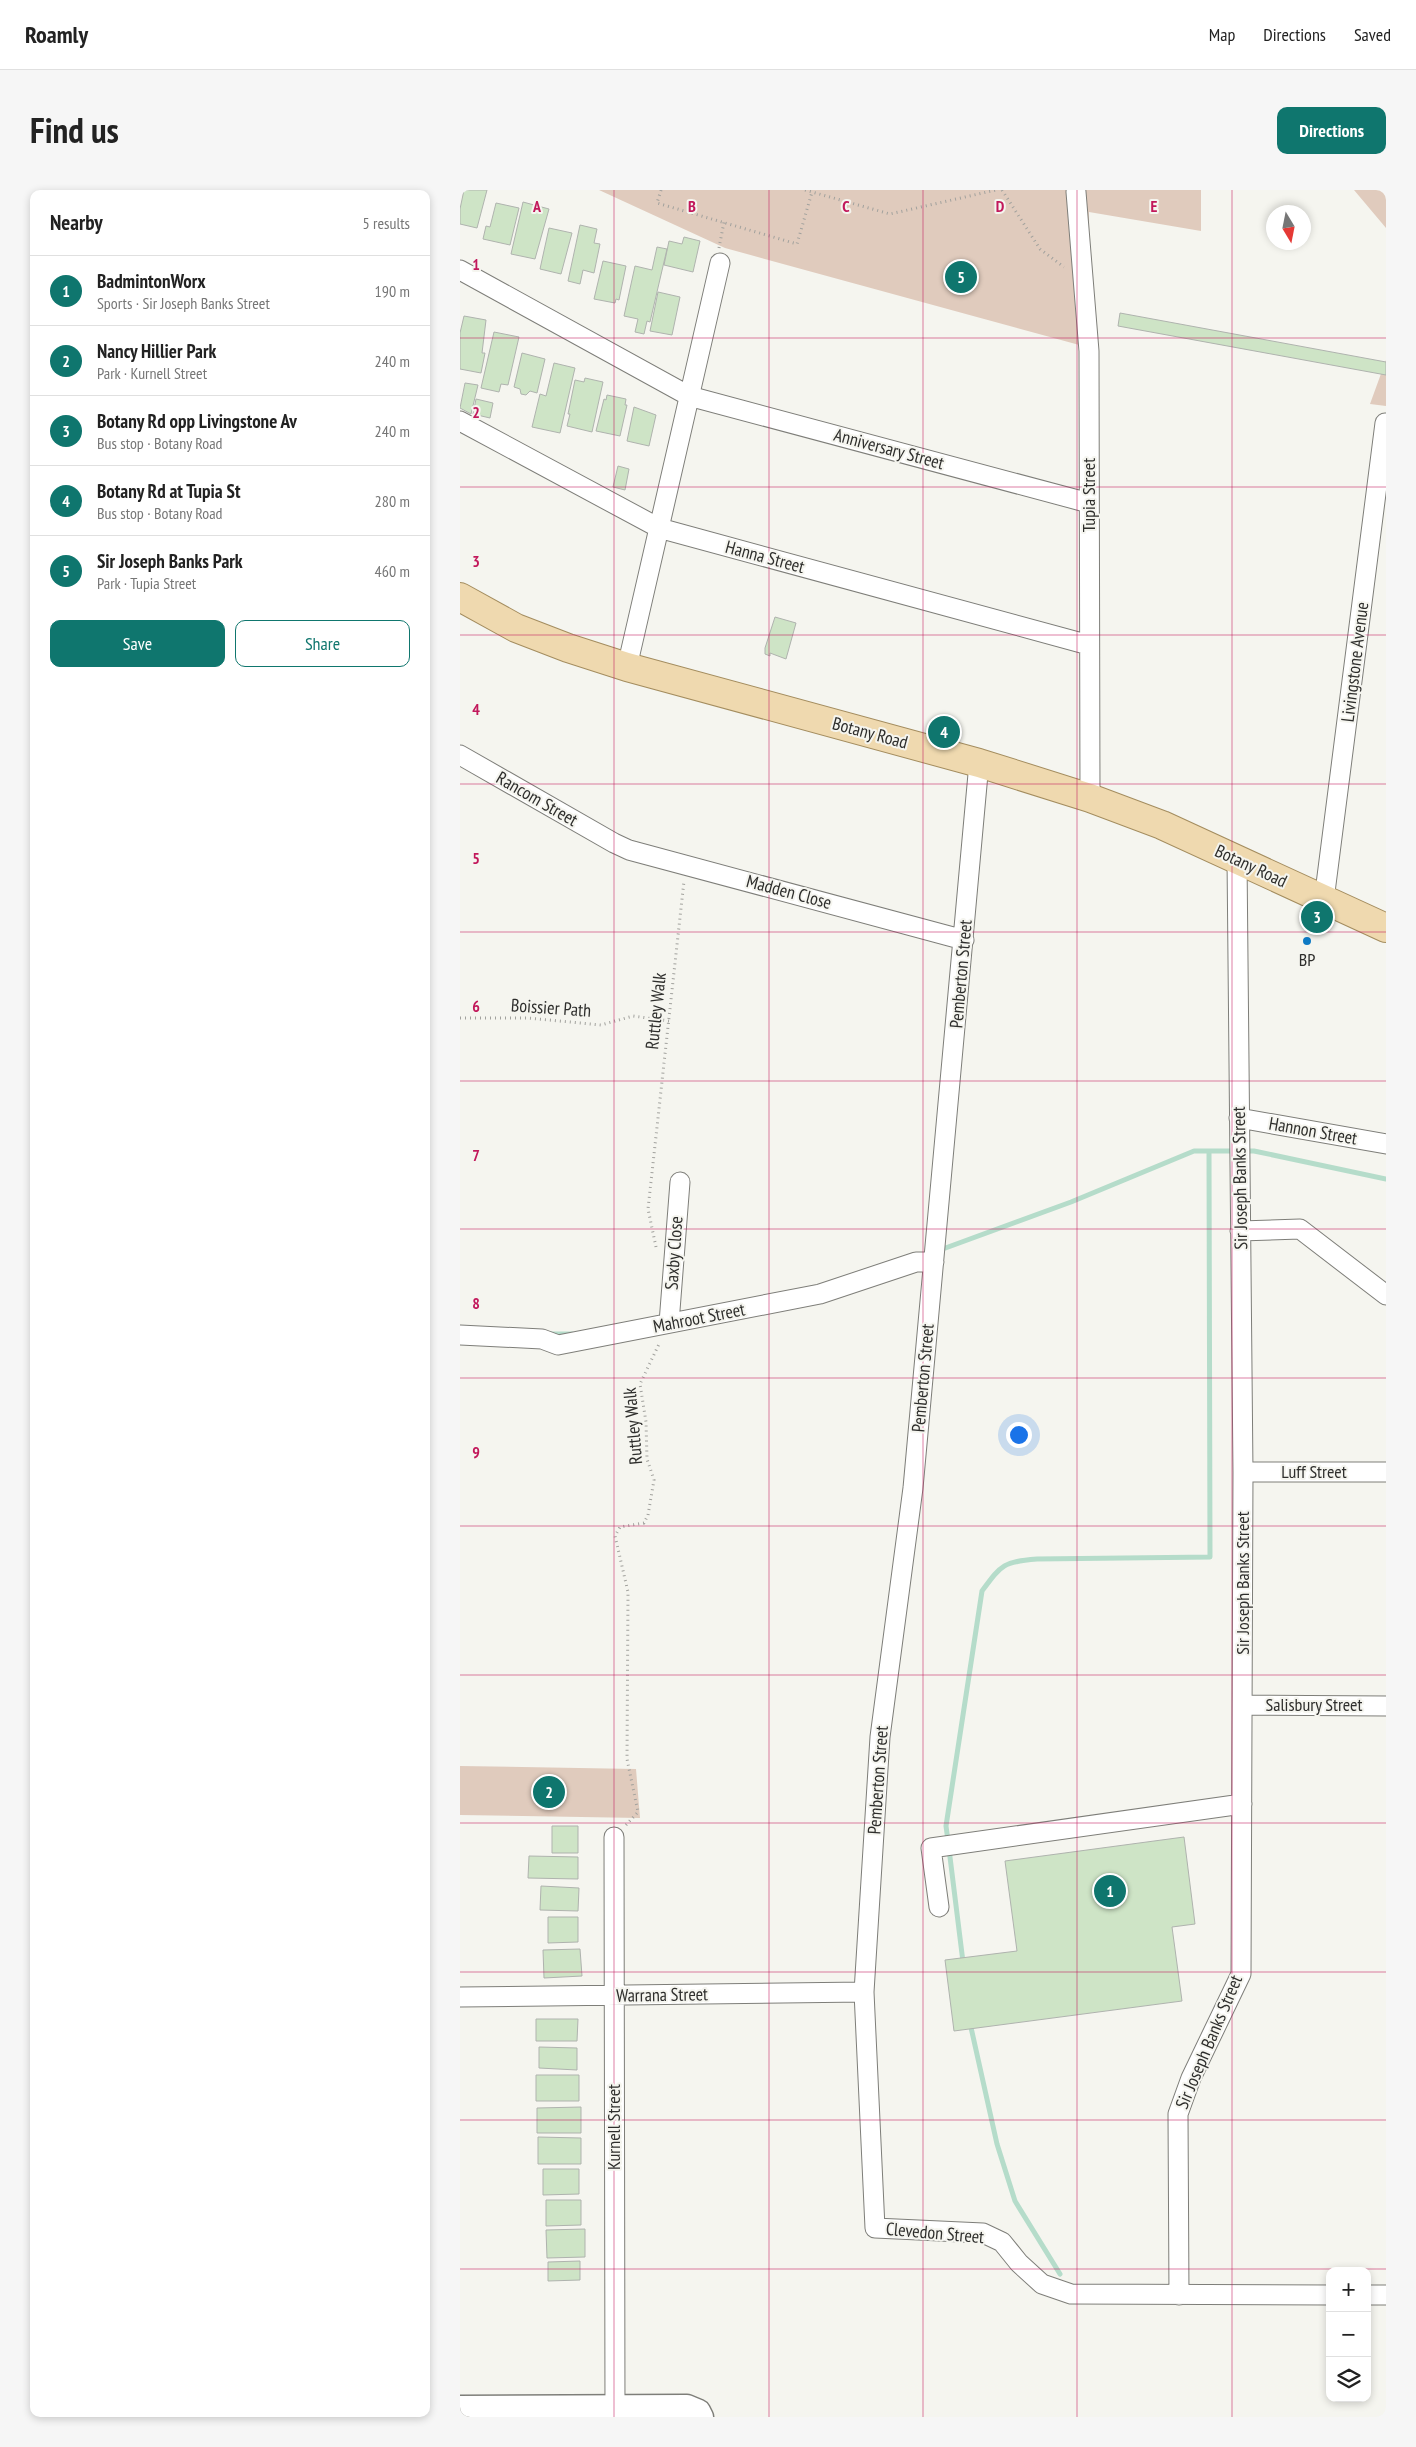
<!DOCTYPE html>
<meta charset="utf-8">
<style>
body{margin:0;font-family:"PT Sans Narrow",sans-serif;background:#f6f6f6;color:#222}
.controls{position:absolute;right:15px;bottom:15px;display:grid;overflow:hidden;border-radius:10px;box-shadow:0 2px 8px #0003}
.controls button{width:45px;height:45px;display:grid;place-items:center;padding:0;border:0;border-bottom:1px solid #e0e0e0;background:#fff;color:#222;font:25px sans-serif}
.compass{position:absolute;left:806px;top:15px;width:45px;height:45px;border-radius:50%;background:#fff;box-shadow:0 2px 8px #0003;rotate:170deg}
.you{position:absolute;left:558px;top:1244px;width:18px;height:18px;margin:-12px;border:4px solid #fff;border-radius:50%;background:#1a73e8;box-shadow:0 0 0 8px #1a73e833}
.badge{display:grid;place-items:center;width:32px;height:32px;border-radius:50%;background:#0f766e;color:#fff;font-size:16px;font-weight:700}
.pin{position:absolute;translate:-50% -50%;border:2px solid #fff;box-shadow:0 1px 5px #0006}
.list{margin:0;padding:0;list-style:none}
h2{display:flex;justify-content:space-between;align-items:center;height:65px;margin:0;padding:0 20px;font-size:21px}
h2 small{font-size:16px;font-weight:400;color:#767676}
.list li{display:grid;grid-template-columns:32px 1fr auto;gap:15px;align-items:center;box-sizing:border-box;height:70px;padding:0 20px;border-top:1px solid #e0e0e0}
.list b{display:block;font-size:19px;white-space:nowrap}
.list p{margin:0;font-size:16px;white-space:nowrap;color:#767676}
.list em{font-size:16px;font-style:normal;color:#767676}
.actions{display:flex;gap:10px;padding:15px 20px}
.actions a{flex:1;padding:11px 0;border:1px solid #0f766e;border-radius:10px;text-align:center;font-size:18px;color:#0f766e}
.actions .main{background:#0f766e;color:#fff}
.icon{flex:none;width:28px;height:28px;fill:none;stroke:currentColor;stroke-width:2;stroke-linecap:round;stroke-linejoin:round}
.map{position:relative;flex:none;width:926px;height:2227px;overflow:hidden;border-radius:10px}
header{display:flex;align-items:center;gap:30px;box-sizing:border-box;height:70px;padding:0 25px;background:#fff;border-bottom:1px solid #e0e0e0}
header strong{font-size:24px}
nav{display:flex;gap:28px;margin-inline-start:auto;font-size:18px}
.intro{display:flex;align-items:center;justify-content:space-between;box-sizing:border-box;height:120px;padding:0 30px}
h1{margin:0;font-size:35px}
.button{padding:12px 22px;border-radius:10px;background:#0f766e;color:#fff;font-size:18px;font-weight:700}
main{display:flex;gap:30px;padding:0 30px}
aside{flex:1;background:#fff;border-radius:10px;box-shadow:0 2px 8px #0003}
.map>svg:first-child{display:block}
.green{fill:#e0cbbd}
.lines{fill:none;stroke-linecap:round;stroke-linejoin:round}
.stream{stroke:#b5dcca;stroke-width:5}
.building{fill:#cee4c6;stroke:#afb3ae}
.minor-casing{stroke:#7e7e79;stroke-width:21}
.tertiary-casing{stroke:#7e7e79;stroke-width:25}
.primary-casing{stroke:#a48d5f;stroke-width:30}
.path{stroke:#a1a19d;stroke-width:3;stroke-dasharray:1 4;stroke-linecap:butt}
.minor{stroke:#fff;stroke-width:19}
.tertiary{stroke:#fff;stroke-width:22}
.primary{stroke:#efd9af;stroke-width:28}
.grid{fill:none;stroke:#c2185b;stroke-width:1;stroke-opacity:0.55}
.poi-dot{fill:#0e7ac4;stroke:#f5f5ef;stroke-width:2}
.labels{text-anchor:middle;stroke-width:4;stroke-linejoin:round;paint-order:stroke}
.street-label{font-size:18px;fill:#2e2e2c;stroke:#f5f5ef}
.poi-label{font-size:18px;fill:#2e2e2c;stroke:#f5f5ef}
.grid-label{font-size:16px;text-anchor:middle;font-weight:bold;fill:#c2185b;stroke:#f5f5ef;stroke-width:4;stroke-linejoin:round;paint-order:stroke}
</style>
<header>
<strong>Roamly</strong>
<nav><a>Map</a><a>Directions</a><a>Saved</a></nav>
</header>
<div class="intro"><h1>Find us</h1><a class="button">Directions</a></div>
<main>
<aside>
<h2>Nearby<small>5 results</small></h2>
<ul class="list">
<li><span class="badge">1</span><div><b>BadmintonWorx</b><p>Sports · Sir Joseph Banks Street</p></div><em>190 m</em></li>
<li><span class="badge">2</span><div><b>Nancy Hillier Park</b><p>Park · Kurnell Street</p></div><em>240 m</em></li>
<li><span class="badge">3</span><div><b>Botany Rd opp Livingstone Av</b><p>Bus stop · Botany Road</p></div><em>240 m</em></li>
<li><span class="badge">4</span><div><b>Botany Rd at Tupia St</b><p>Bus stop · Botany Road</p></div><em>280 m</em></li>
<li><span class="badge">5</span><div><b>Sir Joseph Banks Park</b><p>Park · Tupia Street</p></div><em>460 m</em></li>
</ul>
<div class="actions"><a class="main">Save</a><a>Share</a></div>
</aside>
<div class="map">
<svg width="926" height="2227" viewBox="0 0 926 2227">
<rect width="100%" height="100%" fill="#f5f5ef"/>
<path class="green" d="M139,0H741V41L629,22L630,116L634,159L265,58Z
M894,0H926V38Z
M926,170V216L910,214Z
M0,1576L176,1579L180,1628L0,1625Z"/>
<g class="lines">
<path class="stream" d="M784,961H794L926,989
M480,1060L611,1012L734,961H775
M90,1144H112
M488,1651L486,1636L522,1401C542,1374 543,1372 577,1369L750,1367L749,961
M489,1659L503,1772
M510,1833L537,1954L555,2011L600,2084"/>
</g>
<path class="building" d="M4,0H27L17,38L0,34V19Z
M63,12L89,19L75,69L51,64Z
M36,13L59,18L50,55L23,49L26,36L30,37Z
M120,35L137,39L134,53L140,54L134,83L123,80L120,94L108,91Z
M89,38L112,43L101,84L80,79Z
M224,47L240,51L233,82L204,75L209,51L222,54Z
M197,57L207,59L190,132L187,131L184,144L175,142L178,129L164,126L175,76L192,80Z
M143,71L166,76L159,110L156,109L155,113L134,109Z
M198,102L220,107L212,145L190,141Z
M660,123L926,172V185L658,136Z
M4,126L26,130L22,163H25L21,183L0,179V143Z
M34,142L59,147L48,195L41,194L39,202L21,198Z
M62,163L85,169L77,203L70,201L66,205L61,204L60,199L54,197Z
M94,173L115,178L100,243L72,237L80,204L86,206Z
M125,188L143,192L132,242L107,236L110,224H108L115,190L124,192Z
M5,193L18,195L11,224L0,218Z
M147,205L166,209L165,215H167L160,246L136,241L144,209L146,210Z
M16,209L33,213L30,228L13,224Z
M174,217L196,225L189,256L167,251Z
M158,276L169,279L165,300L153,297Z
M315,427L336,433L326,469L310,463V466L305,464V458Z
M92,1636H118V1663H92Z
M724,1647L735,1734L712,1737L722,1811L494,1841L485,1770L557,1761L545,1671Z
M69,1666L118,1667V1689L68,1688Z
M81,1696L119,1698L118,1721L80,1720Z
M88,1727H118V1752L88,1753Z
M120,1759L122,1786L84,1788L83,1760Z
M76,1829H118L117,1851H76Z
M79,1857L117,1858V1880L79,1878Z
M76,1885H119V1911H76Z
M121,1917V1943H77V1918Z
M78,1947L121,1948V1974H78Z
M83,1979H119V2004L83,2005Z
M86,2010H121V2035L86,2036Z
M125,2039V2067L87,2068L86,2040Z
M120,2071V2090L88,2091V2072Z"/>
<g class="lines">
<g class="minor-casing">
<path id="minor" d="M616,2L629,161L630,608
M0,80L229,206L629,313
M0,231L199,338L629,455
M167,477L260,73
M0,565L154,653L169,660L504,750
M519,573L453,1298L420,1547L404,1802L415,2038L523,2043L542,2052L559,2073L582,2094L611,2104L870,2105
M864,710L925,233
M779,928L926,954
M780,1041L840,1039L926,1105
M209,1133L220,992
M0,1145L82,1149L98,1155L360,1104L456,1072H474
M783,1282H926
M783,1515L926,1516
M154,1647L155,2227
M479,1717L471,1658L782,1614
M0,1807L404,1802
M719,2105L718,1924L731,1888L781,1784L783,1282L777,668
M907,2105H926"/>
</g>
<g class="tertiary-casing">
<path id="tertiary" d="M0,2217L227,2216L239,2221L242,2227"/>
</g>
<g class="primary-casing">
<path id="primary" d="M0,407L56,438L108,458L167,477L519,573L630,608L702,635L926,738"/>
</g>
<path class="path" d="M201,0L197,13L337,54L352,2
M345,0L430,24L536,0
M542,0L580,59L604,77
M259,58L264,32
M0,828H68L141,835L173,826L209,831
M196,1057L188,1019L224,691
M166,1635L178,1622L167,1569L168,1402L155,1346L160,1337L184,1333L188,1325L194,1290L187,1269L186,1232L180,1194L200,1152"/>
<use href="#minor" class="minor"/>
<use href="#tertiary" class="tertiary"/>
<use href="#primary" class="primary"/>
</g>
<path class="grid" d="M154,0V2227M309,0V2227M463,0V2227M617,0V2227M772,0V2227M0,148H926M0,297H926M0,445H926M0,594H926M0,742H926M0,891H926M0,1039H926M0,1188H926M0,1336H926M0,1485H926M0,1633H926M0,1782H926M0,1930H926M0,2079H926"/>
<circle class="poi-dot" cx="847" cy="751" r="5"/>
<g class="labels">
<g class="street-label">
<text transform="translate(429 259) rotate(15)" y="6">Anniversary Street</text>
<text transform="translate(629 305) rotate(-90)" y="6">Tupia Street</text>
<text transform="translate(305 367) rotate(15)" y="6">Hanna Street</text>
<text transform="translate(895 472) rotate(-83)" y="6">Livingstone Avenue</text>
<text transform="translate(410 543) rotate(15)" y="6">Botany Road</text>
<text transform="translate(77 609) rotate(30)" y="6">Rancom Street</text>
<text transform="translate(791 676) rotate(25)" y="6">Botany Road</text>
<text transform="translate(329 702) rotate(15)" y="6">Madden Close</text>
<text transform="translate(501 784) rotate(-85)" y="6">Pemberton Street</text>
<text transform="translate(91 818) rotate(4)" y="6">Boissier Path</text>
<text transform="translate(196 821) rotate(-84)" y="6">Ruttley Walk</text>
<text transform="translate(853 941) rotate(10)" y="6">Hannon Street</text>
<text transform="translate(780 988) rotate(-91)" y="6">Sir Joseph Banks Street</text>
<text transform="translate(214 1063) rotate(-86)" y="6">Saxby Close</text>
<text transform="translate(239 1128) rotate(-11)" y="6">Mahroot Street</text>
<text transform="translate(463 1188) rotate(-85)" y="6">Pemberton Street</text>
<text transform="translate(173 1236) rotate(-95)" y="6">Ruttley Walk</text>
<text x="854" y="1288">Luff Street</text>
<text transform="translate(783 1393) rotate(-90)" y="6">Sir Joseph Banks Street</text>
<text x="854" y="1521">Salisbury Street</text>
<text transform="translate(418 1590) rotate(-86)" y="6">Pemberton Street</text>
<text transform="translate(202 1805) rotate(-1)" y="6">Warrana Street</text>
<text transform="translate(749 1852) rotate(-67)" y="6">Sir Joseph Banks Street</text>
<text transform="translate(154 1937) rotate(-90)" y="6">Kurnell Street</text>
<text transform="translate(475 2043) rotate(5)" y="6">Clevedon Street</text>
</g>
<g class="poi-label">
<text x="847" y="776">BP</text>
</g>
</g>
<g class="grid-label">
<text x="77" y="22">A</text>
<text x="232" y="22">B</text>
<text x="386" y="22">C</text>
<text x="540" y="22">D</text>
<text x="694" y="22">E</text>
<text x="16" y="80">1</text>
<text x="16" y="228">2</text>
<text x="16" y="377">3</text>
<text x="16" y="525">4</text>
<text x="16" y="674">5</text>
<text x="16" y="822">6</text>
<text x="16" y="971">7</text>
<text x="16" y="1119">8</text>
<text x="16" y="1268">9</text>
</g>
</svg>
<div class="controls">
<button>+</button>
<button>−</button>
<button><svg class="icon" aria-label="layers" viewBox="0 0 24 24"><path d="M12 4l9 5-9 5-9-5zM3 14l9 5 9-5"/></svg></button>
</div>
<svg class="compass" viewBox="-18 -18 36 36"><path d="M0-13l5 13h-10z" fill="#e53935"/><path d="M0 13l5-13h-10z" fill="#767676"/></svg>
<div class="you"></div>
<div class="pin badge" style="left:650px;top:1701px">1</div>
<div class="pin badge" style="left:89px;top:1602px">2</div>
<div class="pin badge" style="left:857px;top:727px">3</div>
<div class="pin badge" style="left:484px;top:542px">4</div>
<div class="pin badge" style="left:501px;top:87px">5</div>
</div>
</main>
